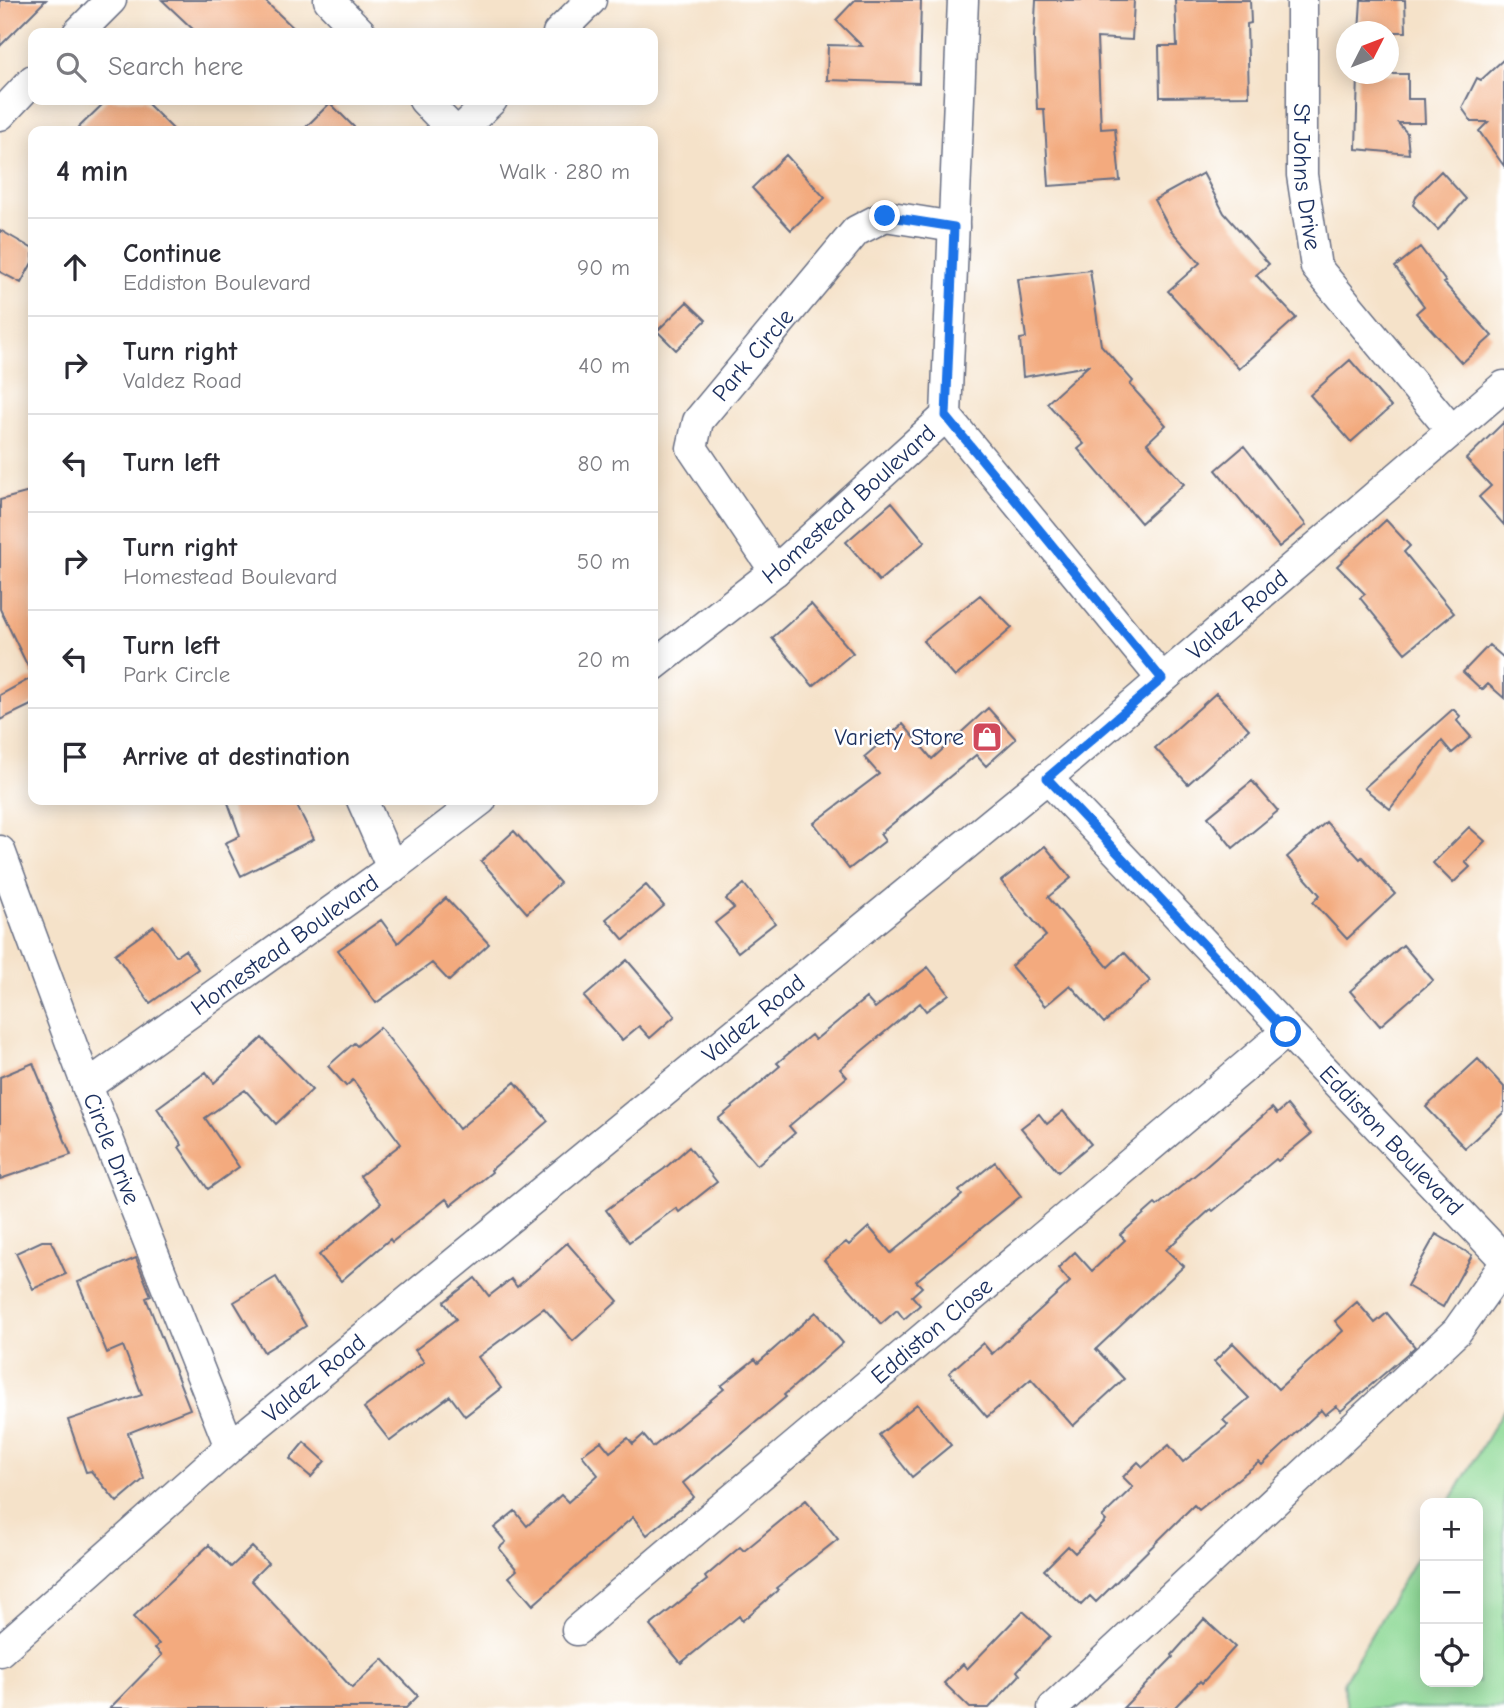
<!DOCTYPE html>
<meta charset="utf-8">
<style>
body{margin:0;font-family:"Comic Neue",sans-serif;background:#f2f2f3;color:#2b2b33}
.controls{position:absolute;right:21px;bottom:21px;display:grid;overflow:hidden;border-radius:14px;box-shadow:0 4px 18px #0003}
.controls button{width:63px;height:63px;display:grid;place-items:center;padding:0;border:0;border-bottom:2px solid #e1e1e2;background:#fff;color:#2b2b33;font:35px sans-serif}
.compass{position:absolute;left:1336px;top:21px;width:63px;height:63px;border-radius:50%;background:#fff;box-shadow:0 4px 18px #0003;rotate:48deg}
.stop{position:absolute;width:21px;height:21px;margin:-16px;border:5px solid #1a73e8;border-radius:50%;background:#fff}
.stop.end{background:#1a73e8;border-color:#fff;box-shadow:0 2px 7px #0008}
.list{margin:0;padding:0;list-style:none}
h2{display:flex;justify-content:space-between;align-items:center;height:91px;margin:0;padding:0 28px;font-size:30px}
h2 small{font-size:23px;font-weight:400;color:#7c7c81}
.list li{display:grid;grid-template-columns:46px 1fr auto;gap:21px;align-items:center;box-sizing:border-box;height:98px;padding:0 28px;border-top:2px solid #e1e1e2}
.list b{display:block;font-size:26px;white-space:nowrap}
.list p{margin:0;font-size:23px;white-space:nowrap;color:#7c7c81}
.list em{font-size:23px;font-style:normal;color:#7c7c81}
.icon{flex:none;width:38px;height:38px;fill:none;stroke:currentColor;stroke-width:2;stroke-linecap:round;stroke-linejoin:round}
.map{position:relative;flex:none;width:1504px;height:1708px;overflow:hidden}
.search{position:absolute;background:#fff;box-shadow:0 4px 18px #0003;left:28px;top:28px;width:630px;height:77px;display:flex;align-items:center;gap:18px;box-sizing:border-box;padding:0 24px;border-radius:14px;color:#7c7c81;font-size:26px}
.panel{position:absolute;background:#fff;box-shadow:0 4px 18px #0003;left:28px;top:126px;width:630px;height:679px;border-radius:14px}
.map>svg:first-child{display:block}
.green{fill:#8ed996;stroke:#54847a;stroke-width:2}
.building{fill:#f3aa7e}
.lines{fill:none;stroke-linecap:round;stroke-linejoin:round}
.minor-casing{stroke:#676e83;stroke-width:33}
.minor{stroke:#fff;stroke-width:30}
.route{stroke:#1a73e8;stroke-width:9}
.labels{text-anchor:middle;stroke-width:5;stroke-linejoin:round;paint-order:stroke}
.street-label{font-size:24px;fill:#1b2f5e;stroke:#fff}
.poi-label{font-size:24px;fill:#1b2f5e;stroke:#fff;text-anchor:end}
</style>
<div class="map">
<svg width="1504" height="1708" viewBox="0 0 1504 1708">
<rect width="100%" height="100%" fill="#fff"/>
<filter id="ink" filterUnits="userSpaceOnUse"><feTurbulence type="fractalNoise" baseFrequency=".0143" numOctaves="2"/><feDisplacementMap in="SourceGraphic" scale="14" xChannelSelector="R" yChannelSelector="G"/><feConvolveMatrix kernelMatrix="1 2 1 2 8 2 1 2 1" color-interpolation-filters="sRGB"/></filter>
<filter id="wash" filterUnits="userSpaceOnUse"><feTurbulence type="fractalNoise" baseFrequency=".00686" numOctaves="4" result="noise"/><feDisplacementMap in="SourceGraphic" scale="28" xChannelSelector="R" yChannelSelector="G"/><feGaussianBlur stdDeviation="1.57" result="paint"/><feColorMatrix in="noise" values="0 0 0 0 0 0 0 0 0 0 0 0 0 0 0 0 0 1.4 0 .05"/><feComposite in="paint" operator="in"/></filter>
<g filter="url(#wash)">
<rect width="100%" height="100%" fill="#f5e2c9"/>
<path class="green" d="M1504,1409V1708H1347L1343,1683L1425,1543V1682H1478V1503H1449Z"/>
<g id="blocks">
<path class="building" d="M0,0H46L0,46Z
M162,0H264L299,33H197Z
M855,0H921L919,83L827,80L828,45L862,46L836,20Z
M1036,0H1134L1132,40L1097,38L1101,129L1115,128L1120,181L1049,186L1044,109H1037L1034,38Z
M1175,0H1250L1251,23L1247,24L1249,96L1160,97L1159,46H1177Z
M1361,0H1405L1406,32H1359Z
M1504,59V166L1479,131L1488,122H1472L1462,108L1477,78L1481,80Z
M1358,74H1408V99H1424L1425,123H1398L1407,133L1409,154L1356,149Z
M107,100H144L175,131H75Z
M330,103L358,131H302Z
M786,155L825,198L791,230L752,188Z
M1441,171L1466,199L1438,230L1413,205L1417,195Z
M1203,173L1224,213L1269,264L1256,275L1296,318L1239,369L1168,291L1200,263L1170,229L1154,200Z
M0,230L33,249V261L21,283L0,272Z
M1420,247L1446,282L1444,283L1492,336L1462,363L1416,313L1424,306L1395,267Z
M1090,270L1101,345L1133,381L1130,385L1166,425L1147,443L1184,484L1141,523L1078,449L1084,444L1047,403L1088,366L1023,377L1020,339L1026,338L1018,279Z
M687,302L706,320L676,350L657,331Z
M1350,360L1391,407L1351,442L1310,395Z
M1504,422V525L1479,497L1491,486L1466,459Z
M1244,446L1306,525L1279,547L1216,470Z
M33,491V704L0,720V695L33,677L0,609V500Z
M892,502L925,542L879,581L846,542Z
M1386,520L1410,546L1404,552L1454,613L1405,653L1360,598L1365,594L1337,566Z
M980,595L1012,628L955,677L923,641Z
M811,604L853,653L813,686L772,638Z
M1489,645L1504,658V698L1488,684L1482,690L1463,672Z
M1216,693L1249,729L1188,784L1155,748Z
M988,708L1016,739L986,766L976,755L880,834L885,841L849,869L814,823L879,774L864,757L903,724L932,759Z
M1453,709L1460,716L1457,721L1471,737L1452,753L1442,741L1390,809L1364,788Z
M1252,781L1278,811L1233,848L1208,817Z
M227,800H294L314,839L241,876L225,843L240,836Z
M1326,822L1360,859L1362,857L1395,894L1347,939L1313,902L1320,895L1287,857Z
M1469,827L1485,841L1465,862L1470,867L1453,883L1433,863Z
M514,831L560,883L527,913L481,861Z
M1045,846L1071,878L1048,897L1108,967L1124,952L1150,981L1104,1023L1070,985L1045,1006L1011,966L1046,936L1001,881Z
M744,884L775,923L738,952L715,923L734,908L726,899Z
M646,885L664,906L624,940L606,919Z
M446,898L489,944L449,981L432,963L376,1003L338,950L381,920L398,943Z
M154,926L176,956L185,950L198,969L150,1003L115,954Z
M1403,945L1433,980L1380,1026L1350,991Z
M627,960L675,1016L650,1038L639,1026L622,1040L584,997Z
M928,967L949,994L926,1011L920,1003L840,1069L847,1077L789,1126L795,1133L757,1165L718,1119L780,1066L777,1063L811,1035L815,1040L866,998L875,1008Z
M380,1027L459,1129L515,1082L548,1121L491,1170L492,1172L451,1205L446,1199L392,1242L390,1239L341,1281L319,1255L381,1203L360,1176L401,1144L353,1080L346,1086L328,1066L354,1043L357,1046Z
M262,1038L312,1090L276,1124L245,1090L205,1118L239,1167L208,1189L179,1147L182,1145L157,1108L206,1072L214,1083Z
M1478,1059L1504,1087V1112L1465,1148L1426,1107Z
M33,1063L71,1155L0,1179V1077Z
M1287,1105L1311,1134L1278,1161L1276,1159L1213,1211L1211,1209L1166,1250L1184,1266L1096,1349L1124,1379L1073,1426L1031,1379L987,1417L949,1373L983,1343L992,1354L1070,1282L1058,1268L1075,1252L1092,1271L1125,1240L1120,1235L1155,1204L1157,1206L1200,1171L1272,1108L1277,1114Z
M1063,1111L1091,1144L1058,1172L1021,1128L1039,1114L1047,1124Z
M689,1147L717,1182L679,1212L676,1208L629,1242L606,1210L664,1169Z
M995,1162L1021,1196L916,1281L922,1287L912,1296L920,1305L904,1319L897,1310L881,1324L824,1260L846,1242L849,1245L869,1227L891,1253L962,1195L959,1191Z
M1436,1234L1472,1255L1443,1307L1407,1286Z
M42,1241H51L66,1274L33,1289L16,1253Z
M567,1243L618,1301L573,1341L544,1308L478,1357L501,1388L465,1416L450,1396L390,1441L364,1408L424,1362L415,1350L456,1319L444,1302L475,1278L489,1296L511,1279L517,1287Z
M136,1258L151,1296L146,1298L190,1409L128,1433L144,1479L117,1502L91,1471L86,1472L68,1420L142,1395L123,1346L107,1353L78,1282Z
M276,1277L306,1326L264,1352L234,1302Z
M1357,1302L1375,1323L1387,1313L1415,1347L1341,1411L1336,1406L1325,1415L1321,1410L1262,1465L1259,1462L1199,1510L1194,1505L1096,1602L1090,1596L1081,1605L1044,1570L1068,1546L1075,1553L1106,1521L1102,1517L1133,1487L1123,1477L1138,1462L1143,1467L1169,1445L1183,1462L1228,1425L1223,1420L1249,1398L1214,1362L1233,1343L1278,1389L1343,1331L1335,1321Z
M816,1312L843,1343L784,1395L786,1397L683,1483L694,1497L647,1535L633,1517L533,1605L509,1577L517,1570L499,1548L506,1542L494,1528L515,1511L527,1526L561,1495L568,1502L598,1475L582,1455L601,1441L610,1452L628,1438L633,1444L643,1435L653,1447L724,1389L721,1386L755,1359L758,1363Z
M917,1404L951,1445L912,1477L879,1435Z
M304,1442L325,1461L311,1477L290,1459Z
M806,1500L838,1539L776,1588L778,1590L742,1621L739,1616L681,1663L650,1626L707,1580L705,1577L740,1547L744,1551Z
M209,1545L231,1567L252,1547L268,1563L251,1580L352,1688L383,1659L418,1696L406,1708H110L162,1655L155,1648L159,1644L133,1617Z
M1023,1611L1050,1636L1017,1671L1020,1675L989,1708H970L944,1683L963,1664L967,1669Z
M1204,1619L1235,1647L1202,1683L1200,1681L1174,1708H1123L1173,1657L1172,1655Z"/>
</g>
</g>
<g filter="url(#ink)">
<use href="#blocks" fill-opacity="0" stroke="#676e83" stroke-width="2"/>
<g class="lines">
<g class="minor-casing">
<g id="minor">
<path d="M329,0L361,33"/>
<path id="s1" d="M1302,0V175L1316,267L1452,431"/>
<path d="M78,33L111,0"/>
<path d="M558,33L591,0"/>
<path d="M424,100L454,131"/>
<path d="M0,115L33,80"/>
<path d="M460,131L492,100"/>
<path d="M946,416L1162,679"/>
<path id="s2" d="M775,571L692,448L698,421L856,231L885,216L954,227"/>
<path id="s3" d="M653,666L775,571L946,416L963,0"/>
<path id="s4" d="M1047,778L1504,1259"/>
<path d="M362,800L392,868"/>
<path id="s5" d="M0,851L87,1086L230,1447"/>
<path id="s6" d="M87,1086L392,868L481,800"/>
<path id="s7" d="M577,1630L1286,1032"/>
<path id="s8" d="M0,1651L230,1447L1047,778L1504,386"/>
<path d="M1053,1708L1457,1331L1504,1265"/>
</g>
</g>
<use href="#minor" class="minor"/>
</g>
</g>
<g class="lines" filter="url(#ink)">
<path class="route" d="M885,216L954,227L946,416L1162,679L1047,778L1286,1032"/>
</g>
<defs>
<g id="shop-square" transform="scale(1.575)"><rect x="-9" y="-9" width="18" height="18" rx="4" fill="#d1495b" stroke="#fff"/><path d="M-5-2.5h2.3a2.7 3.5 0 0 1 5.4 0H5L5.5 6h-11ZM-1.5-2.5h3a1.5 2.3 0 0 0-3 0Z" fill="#fff"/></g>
</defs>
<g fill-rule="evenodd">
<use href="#shop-square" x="987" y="737"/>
</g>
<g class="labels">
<g class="street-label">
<text dy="8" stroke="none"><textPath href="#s1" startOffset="177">St Johns Drive</textPath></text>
<text dy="8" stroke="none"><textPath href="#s2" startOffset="262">Park Circle</textPath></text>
<text dy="8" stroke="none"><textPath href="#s3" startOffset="254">Homestead Boulevard</textPath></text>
<text dy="8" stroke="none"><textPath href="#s8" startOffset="1614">Valdez Road</textPath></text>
<text dy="8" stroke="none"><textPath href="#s6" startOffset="243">Homestead Boulevard</textPath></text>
<text dy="8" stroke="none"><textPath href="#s8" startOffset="984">Valdez Road</textPath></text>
<text dy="8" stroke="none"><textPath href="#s4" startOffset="500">Eddiston Boulevard</textPath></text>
<text dy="8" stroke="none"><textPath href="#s5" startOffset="318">Circle Drive</textPath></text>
<text dy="8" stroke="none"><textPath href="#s7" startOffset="464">Eddiston Close</textPath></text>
<text dy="8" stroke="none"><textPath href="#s8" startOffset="416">Valdez Road</textPath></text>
</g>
<g class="poi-label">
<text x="964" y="745">Variety Store</text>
</g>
</g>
</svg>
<div class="controls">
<button>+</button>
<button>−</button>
<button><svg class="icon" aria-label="locate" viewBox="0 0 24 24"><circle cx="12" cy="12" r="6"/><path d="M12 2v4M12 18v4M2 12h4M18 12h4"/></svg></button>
</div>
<svg class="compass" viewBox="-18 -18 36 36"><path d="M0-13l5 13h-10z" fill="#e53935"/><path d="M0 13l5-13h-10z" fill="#7c7c81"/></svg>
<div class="stop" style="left:1286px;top:1032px"></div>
<div class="stop end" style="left:885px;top:216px"></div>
<div class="search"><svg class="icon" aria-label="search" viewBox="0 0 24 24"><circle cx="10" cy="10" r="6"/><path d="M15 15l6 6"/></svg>Search here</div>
<section class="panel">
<h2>4 min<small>Walk · 280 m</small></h2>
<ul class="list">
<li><svg class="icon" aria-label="ahead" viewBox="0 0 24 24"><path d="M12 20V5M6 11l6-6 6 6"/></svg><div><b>Continue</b><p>Eddiston Boulevard</p></div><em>90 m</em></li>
<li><svg class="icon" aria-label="right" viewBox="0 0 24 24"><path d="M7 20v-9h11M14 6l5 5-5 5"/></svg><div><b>Turn right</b><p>Valdez Road</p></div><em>40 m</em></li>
<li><svg class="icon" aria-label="left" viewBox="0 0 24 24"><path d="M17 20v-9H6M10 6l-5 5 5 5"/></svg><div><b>Turn left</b></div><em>80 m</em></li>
<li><svg class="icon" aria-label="right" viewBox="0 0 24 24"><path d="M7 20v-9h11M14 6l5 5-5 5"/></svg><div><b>Turn right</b><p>Homestead Boulevard</p></div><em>50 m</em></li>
<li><svg class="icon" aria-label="left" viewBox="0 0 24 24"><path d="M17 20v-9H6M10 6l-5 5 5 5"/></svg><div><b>Turn left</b><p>Park Circle</p></div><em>20 m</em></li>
<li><svg class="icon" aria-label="arrive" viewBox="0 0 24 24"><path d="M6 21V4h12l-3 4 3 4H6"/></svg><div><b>Arrive at destination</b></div></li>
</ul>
</section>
</div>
